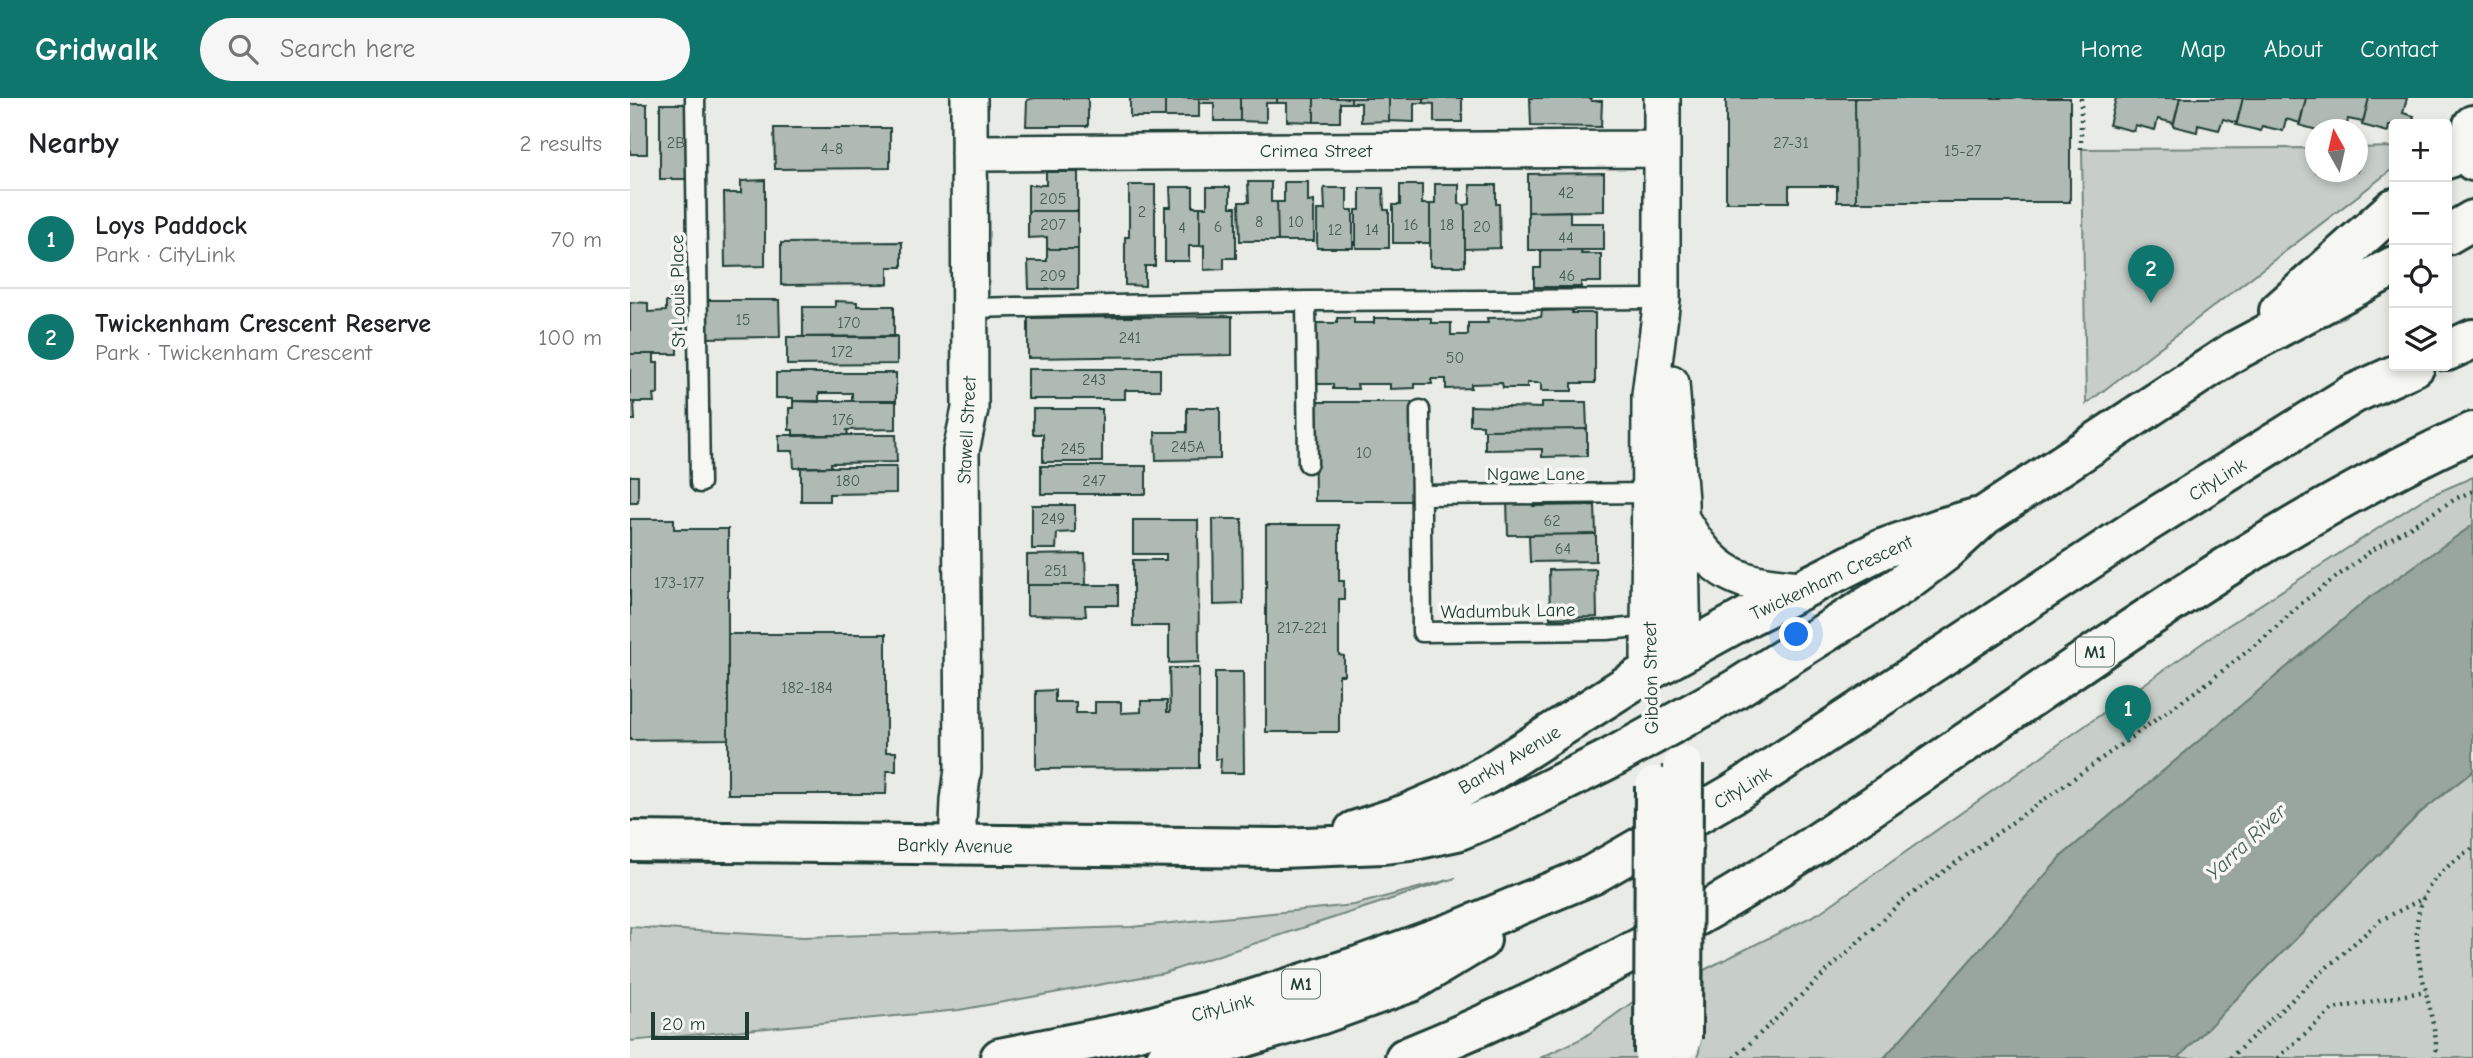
<!DOCTYPE html>
<meta charset="utf-8">
<style>
body{margin:0;font-family:"Comic Neue",sans-serif;background:#f6f6f6;color:#202124}
.controls{position:absolute;right:21px;top:21px;display:grid;overflow:hidden;border-radius:7px;box-shadow:0 4px 10px #0003}
.controls button{width:63px;height:63px;display:grid;place-items:center;padding:0;border:0;border-bottom:2px solid #e0e0e0;background:#fff;color:#202124;font:35px sans-serif}
.compass{position:absolute;left:1675px;top:21px;width:63px;height:63px;border-radius:50%;background:#fff;box-shadow:0 4px 10px #0003;rotate:352deg}
.scale{position:absolute;left:21px;bottom:18px;width:98px;box-sizing:border-box;padding-left:7px;border:4px solid #1f3d34;border-top:0;font-size:19px;line-height:24px;white-space:nowrap;color:#1f3d34;-webkit-text-stroke:5px #f6f6f2;paint-order:stroke}
.you{position:absolute;left:1167px;top:537px;width:24px;height:24px;margin:-18px;border:5px solid #fff;border-radius:50%;background:#1a73e8;box-shadow:0 0 0 10px #1a73e833}
.badge{display:grid;place-items:center;width:46px;height:46px;border-radius:50%;background:#0f766e;color:#fff;font-size:23px;font-weight:700}
.pin{position:absolute;translate:-50% -58px;filter:drop-shadow(0 2px 4px #0008)}
.pin::after{content:'';position:absolute;top:37px;width:24px;height:21px;background:inherit;clip-path:polygon(0 0,100% 0,50% 100%)}
.list{margin:0;padding:0;list-style:none}
h2{display:flex;justify-content:space-between;align-items:center;height:91px;margin:0;padding:0 28px;font-size:30px}
h2 small{font-size:23px;font-weight:400;color:#757577}
.list li{display:grid;grid-template-columns:46px 1fr auto;gap:21px;align-items:center;box-sizing:border-box;height:98px;padding:0 28px;border-top:2px solid #e0e0e0}
.list b{display:block;font-size:26px;white-space:nowrap}
.list p{margin:0;font-size:23px;white-space:nowrap;color:#757577}
.list em{font-size:23px;font-style:normal;color:#757577}
.icon{flex:none;width:38px;height:38px;fill:none;stroke:currentColor;stroke-width:2;stroke-linecap:round;stroke-linejoin:round}
.map{position:relative;flex:none;width:1843px;height:960px;overflow:hidden}
header{display:flex;align-items:center;gap:42px;box-sizing:border-box;height:98px;padding:0 35px;background:#0f766e;color:#fff}
header strong{font-size:33px}
nav{display:flex;gap:38px;margin-inline-start:auto;font-size:24px}
.search{width:490px;height:63px;background:#f6f6f6;display:flex;align-items:center;gap:18px;box-sizing:border-box;padding:0 24px;border-radius:38px;color:#757577;font-size:26px}
main{display:flex}
aside{flex:1;background:#fff}
.map>svg:first-child{display:block}
.green{fill:#c7cec9;stroke:#73867e;stroke-width:2}
.water{fill:#99a6a0;stroke:#687c75;stroke-width:2}
.building{fill:#b0bab5;stroke:#1f3d34;stroke-width:2}
.lines{fill:none;stroke-linecap:round;stroke-linejoin:round}
.lane-casing{stroke:#1f3d34;stroke-width:23}
.street-casing{stroke:#1f3d34;stroke-width:40}
.secondary-casing{stroke:#1f3d34;stroke-width:44}
.primary-casing{stroke:#1f3d34;stroke-width:44}
.highway-casing{stroke:#1f3d34;stroke-width:44}
.path{stroke:#1f3d34;stroke-width:4.5;stroke-dasharray:2 5;stroke-linecap:butt}
.lane{stroke:#f6f6f2;stroke-width:18}
.street{stroke:#f6f6f2;stroke-width:35}
.secondary{stroke:#f6f6f2;stroke-width:38}
.primary{stroke:#f6f6f2;stroke-width:38}
.highway{stroke:#f6f6f2;stroke-width:38}
.secondary-bridge-casing{stroke:#1f3d34;stroke-width:44;stroke-linecap:butt}
.secondary-bridge{stroke:#f6f6f2;stroke-width:38}
.labels{text-anchor:middle;stroke-width:7;stroke-linejoin:round;paint-order:stroke}
.number-label{font-size:16px;fill:#435c54}
.shield{fill:#f6f6f2;stroke:#60746d;stroke-width:2}
.shield-label{font-size:18px;font-weight:bold;fill:#1f3d34}
.street-label{font-size:19px;fill:#1f3d34;stroke:#f6f6f2}
.water-label{font-size:21px;font-style:italic;fill:#445c54;stroke:#f6f6f2}
</style>
<header>
<strong>Gridwalk</strong>
<div class="search"><svg class="icon" aria-label="search" viewBox="0 0 24 24"><circle cx="10" cy="10" r="6"/><path d="M15 15l6 6"/></svg>Search here</div>
<nav><a>Home</a><a>Map</a><a>About</a><a>Contact</a></nav>
</header>
<main>
<aside>
<h2>Nearby<small>2 results</small></h2>
<ul class="list">
<li><span class="badge">1</span><div><b>Loys Paddock</b><p>Park · CityLink</p></div><em>70 m</em></li>
<li><span class="badge">2</span><div><b>Twickenham Crescent Reserve</b><p>Park · Twickenham Crescent</p></div><em>100 m</em></li>
</ul>
</aside>
<div class="map">
<svg width="1843" height="960" viewBox="0 0 1843 960">
<rect width="100%" height="100%" fill="#e9ebe7"/>
<filter id="ink" filterUnits="userSpaceOnUse"><feTurbulence type="fractalNoise" baseFrequency=".0143" numOctaves="2"/><feDisplacementMap in="SourceGraphic" scale="14" xChannelSelector="R" yChannelSelector="G"/><feConvolveMatrix kernelMatrix="1 2 1 2 8 2 1 2 1" color-interpolation-filters="sRGB"/></filter>
<g filter="url(#ink)">
<path class="green" d="M1764,49V70L1456,306L1452,51L1685,50L1686,74H1728V50Z
M1843,379V427L1739,500L1433,757L1254,960H1068L1072,933L1074,872L1189,815L1588,534L1795,400Z
M1843,673V960H1548L1791,714Z
M826,780L534,875L329,912L0,943V829L173,839L501,829L724,807Z
M1007,901V960H910L953,940Z"/>
<path class="water" d="M1843,427V673L1791,714L1548,960H1254L1433,757L1739,500Z"/>
<path class="building" d="M404,0H458V28H396L397,2Z
M500,0H535V19H500Z
M535,0H569V19H535Z
M569,0H610V23H584V5H569Z
M610,0H647V5H636V24L610,23Z
M647,0H684V24L657,23V5H647Z
M684,0H721V5H710V24H684Z
M721,0H759V23L731,24V5H721Z
M759,0H794V5H784V24L759,23Z
M794,0H832V24H804V6L794,5Z
M900,0H961V3H972L971,29L901,28Z
M1096,0H1225L1226,104H1207V88H1159V104H1096Z
M1225,0H1440V104H1226Z
M1486,0H1550L1544,25L1528,21L1525,32L1505,27L1504,33L1479,27Z
M1550,0H1613L1607,25L1593,21L1589,32L1568,27L1567,34L1543,28Z
M1613,0H1676L1670,25L1656,21L1653,33L1632,28L1631,33L1606,27Z
M1676,0H1739L1733,24L1718,21L1716,32L1695,27L1694,32H1687L1669,27Z
M1739,0H1777L1773,15L1784,18L1782,26L1759,27L1758,34L1732,27Z
M0,6H17V56H0Z
M30,6H61V81H30Z
M144,30H260V70L145,71Z
M416,74H448V113H398V87H416Z
M974,75V113L898,114V76Z
M135,82V168L95,169L94,95H111V83Z
M618,84H641V104H647L648,143H610L609,104H619Z
M654,84H678V104L684,103V143H648L647,104H654Z
M805,86H829V106L835,107V168H800V106H805Z
M499,87H525V168H515V188L495,187V139H499Z
M770,87H792V106H800V145H763V107H770Z
M840,87H866V106H869L870,150L835,151V107L840,106Z
M540,89H563V109H570V148H559V163H535V109H541Z
M577,89H600V109H606V160H594V171L574,172V147L570,148V109H577Z
M694,90H717V112H723V150H687V112H695Z
M730,90H753L754,112H759V150H726V112H730Z
M398,113H448V151H417V139L398,140Z
M940,113V125H974V152H898V114Z
M272,144V169H258V186L151,187V145Z
M417,151H448V191H399L398,163H417Z
M911,152H952L951,156H971V184H951V189H904V170H911Z
M76,202H149L150,239L76,240Z
M205,203L227,204V208H264V239H173V209H205Z
M0,204L18,205V214L36,213V204H53V231H47V256H0Z
M942,212V215H965V285H942V293H911V285H897V290H873L872,285L841,286V290L816,291V281H801L802,286H785V290L760,291V286H727L728,291H703V286H684V225H707V220H724V225H744V220H801V225H821V237H838V225H858L857,220L911,219L912,213Z
M602,218V257L398,260V220Z
M267,238V266L157,267V239Z
M0,256H24V265H28V296H23L24,304H0Z
M398,271H530V292H495V301H398Z
M146,275H266V303H222V295H189V304L163,303V300H146Z
M163,303H266V331L217,332L218,337L163,338V332H159V310H163Z
M0,304H4L5,322H0Z
M684,304H784V403H685Z
M912,304H956L957,331L853,332V327H840V308L912,310Z
M557,310H590V361L526,362L525,334H557Z
M403,311H472V364H413V336H403Z
M957,331V358L912,359V351L855,352V332Z
M149,337H266L267,364L201,365V369L164,370L163,353H149Z
M411,368H516V396H411Z
M171,369H266V395L199,396V403H171Z
M0,378H8V404H0Z
M903,401V408L965,407L966,436L878,437L877,402Z
M402,407H445V434L427,435L426,451H402Z
M0,421H44V431H98V641L0,642Z
M583,421H612L613,506L584,507Z
M503,422H568L569,564L539,565V528H503V462H536V456H503Z
M636,427H709V483H714V501H709V557L714,558V577H709V634H636Z
M966,436V463L900,464L899,437Z
M455,456L456,487H397V457Z
M966,471L967,519L920,520L919,472Z
M397,487H488V507H455L456,518L397,517Z
M98,536H256V654H266V673H257L256,696H98Z
M539,570H569V670L406,671V593L425,592V604H446V615H465V604H491V615L511,614V603H537V614H540Z
M585,574H613L614,675H590L591,661H585Z"/>
<g class="lines">
<g class="lane-casing">
<path id="lane" d="M65,0L70,385
M676,203L678,365
M339,210L676,203L1032,201
M790,312L792,534L977,532L1018,528
M791,397L1021,395"/>
</g>
<g class="street-casing">
<path id="street" d="M339,55L1032,51
M1041,285L1050,403L1053,553
M1050,419C1084,478 1107,486 1173,491
M1019,573L1020,297L1032,201V0
M327,748L329,703L333,671L331,353L340,311L339,0"/>
</g>
<g class="secondary-casing">
<path id="secondary" d="M1817,61L1841,37
M1817,137L1843,122
M1649,213L1764,110
M724,733L776,716L813,700L859,675L1019,573L1119,518L1252,451L1311,430L1346,420
M0,743L650,750L753,746L780,743L827,733L871,715L979,661L1104,592L1271,487L1315,454L1354,418L1603,254L1764,168"/>
</g>
<g class="primary-casing">
<path id="primary" d="M1843,27L1840,48L1843,63"/>
</g>
<g class="highway-casing">
<path id="highway" d="M1817,253L1843,241
M370,960L500,934L620,902L731,867L826,833L962,777L1104,695L1511,428L1723,296L1785,268
M536,960L586,948L689,917L781,884L851,842
M775,960C923,900 1066,825 1199,737C1411,598 1611,439 1843,334"/>
</g>
<path class="path" d="M1451,0V51
M1104,960L1271,804L1577,585L1633,541L1673,504L1741,453L1827,400L1843,393
M1600,960L1695,871L1751,822L1794,800
M1648,960L1703,911L1796,893
M1804,960C1809,944 1803,928 1800,912C1791,870 1773,819 1805,781C1816,768 1830,759 1843,750"/>
<use href="#lane" class="lane"/>
<use href="#street" class="street"/>
<use href="#secondary" class="secondary"/>
<use href="#primary" class="primary"/>
<use href="#highway" class="highway"/>
<g class="secondary-bridge-casing">
<path id="secondary-bridge" d="M1052,941L1053,667
M1024,956L1025,688"/>
</g>
<use href="#secondary-bridge" class="secondary-bridge"/>
</g>
</g>
<g class="labels">
<g class="number-label">
<text x="46" y="50">2B</text>
<text x="1161" y="50">27-31</text>
<text x="202" y="56">4-8</text>
<text x="1333" y="58">15-27</text>
<text x="936" y="100">42</text>
<text x="423" y="106">205</text>
<text x="512" y="119">2</text>
<text x="629" y="129">8</text>
<text x="666" y="129">10</text>
<text x="423" y="132">207</text>
<text x="781" y="132">16</text>
<text x="817" y="132">18</text>
<text x="588" y="134">6</text>
<text x="852" y="134">20</text>
<text x="552" y="135">4</text>
<text x="705" y="137">12</text>
<text x="742" y="137">14</text>
<text x="936" y="145">44</text>
<text x="423" y="183">209</text>
<text x="937" y="183">46</text>
<text x="113" y="227">15</text>
<text x="219" y="230">170</text>
<text x="500" y="245">241</text>
<text x="212" y="259">172</text>
<text x="825" y="265">50</text>
<text x="464" y="287">243</text>
<text x="213" y="327">176</text>
<text x="558" y="354">245A</text>
<text x="443" y="356">245</text>
<text x="734" y="360">10</text>
<text x="218" y="388">180</text>
<text x="464" y="388">247</text>
<text x="423" y="426">249</text>
<text x="922" y="428">62</text>
<text x="933" y="456">64</text>
<text x="426" y="478">251</text>
<text x="49" y="490">173-177</text>
<text x="672" y="535">217-221</text>
<text x="177" y="595">182-184</text>
</g>
<g class="shield">
<rect x="1446" y="539.5" width="38" height="29" rx="5"/>
<rect x="652" y="871.5" width="38" height="29" rx="5"/>
</g>
<g class="shield-label">
<text x="1465" y="560">M1</text>
<text x="671" y="892">M1</text>
</g>
<g class="street-label">
<text x="686" y="59">Crimea Street</text>
<text transform="translate(47 193) rotate(-91)" y="7">St Louis Place</text>
<text transform="translate(336 332) rotate(-87)" y="7">Stawell Street</text>
<text x="906" y="382">Ngawe Lane</text>
<text transform="translate(1587 381) rotate(-32)" y="7">CityLink</text>
<text transform="translate(1201 479) rotate(-25)" y="7">Twickenham Crescent</text>
<text transform="translate(878 512) rotate(-1)" y="7">Wadumbuk Lane</text>
<text transform="translate(1020 580) rotate(-91)" y="7">Gibdon Street</text>
<text transform="translate(879 661) rotate(-31)" y="7">Barkly Avenue</text>
<text transform="translate(1112 689) rotate(-32)" y="7">CityLink</text>
<text transform="translate(325 747) rotate(1)" y="7">Barkly Avenue</text>
<text transform="translate(592 909) rotate(-15)" y="7">CityLink</text>
</g>
<g class="water-label">
<text transform="translate(1616 744) rotate(-43)" y="7">Yarra River</text>
</g>
</g>
</svg>
<div class="controls">
<button>+</button>
<button>−</button>
<button><svg class="icon" aria-label="locate" viewBox="0 0 24 24"><circle cx="12" cy="12" r="6"/><path d="M12 2v4M12 18v4M2 12h4M18 12h4"/></svg></button>
<button><svg class="icon" aria-label="layers" viewBox="0 0 24 24"><path d="M12 4l9 5-9 5-9-5zM3 14l9 5 9-5"/></svg></button>
</div>
<svg class="compass" viewBox="-18 -18 36 36"><path d="M0-13l5 13h-10z" fill="#e53935"/><path d="M0 13l5-13h-10z" fill="#757577"/></svg>
<div class="scale">20 m</div>
<div class="you"></div>
<div class="pin badge" style="left:1498px;top:645px">1</div>
<div class="pin badge" style="left:1521px;top:205px">2</div>
</div>
</main>
